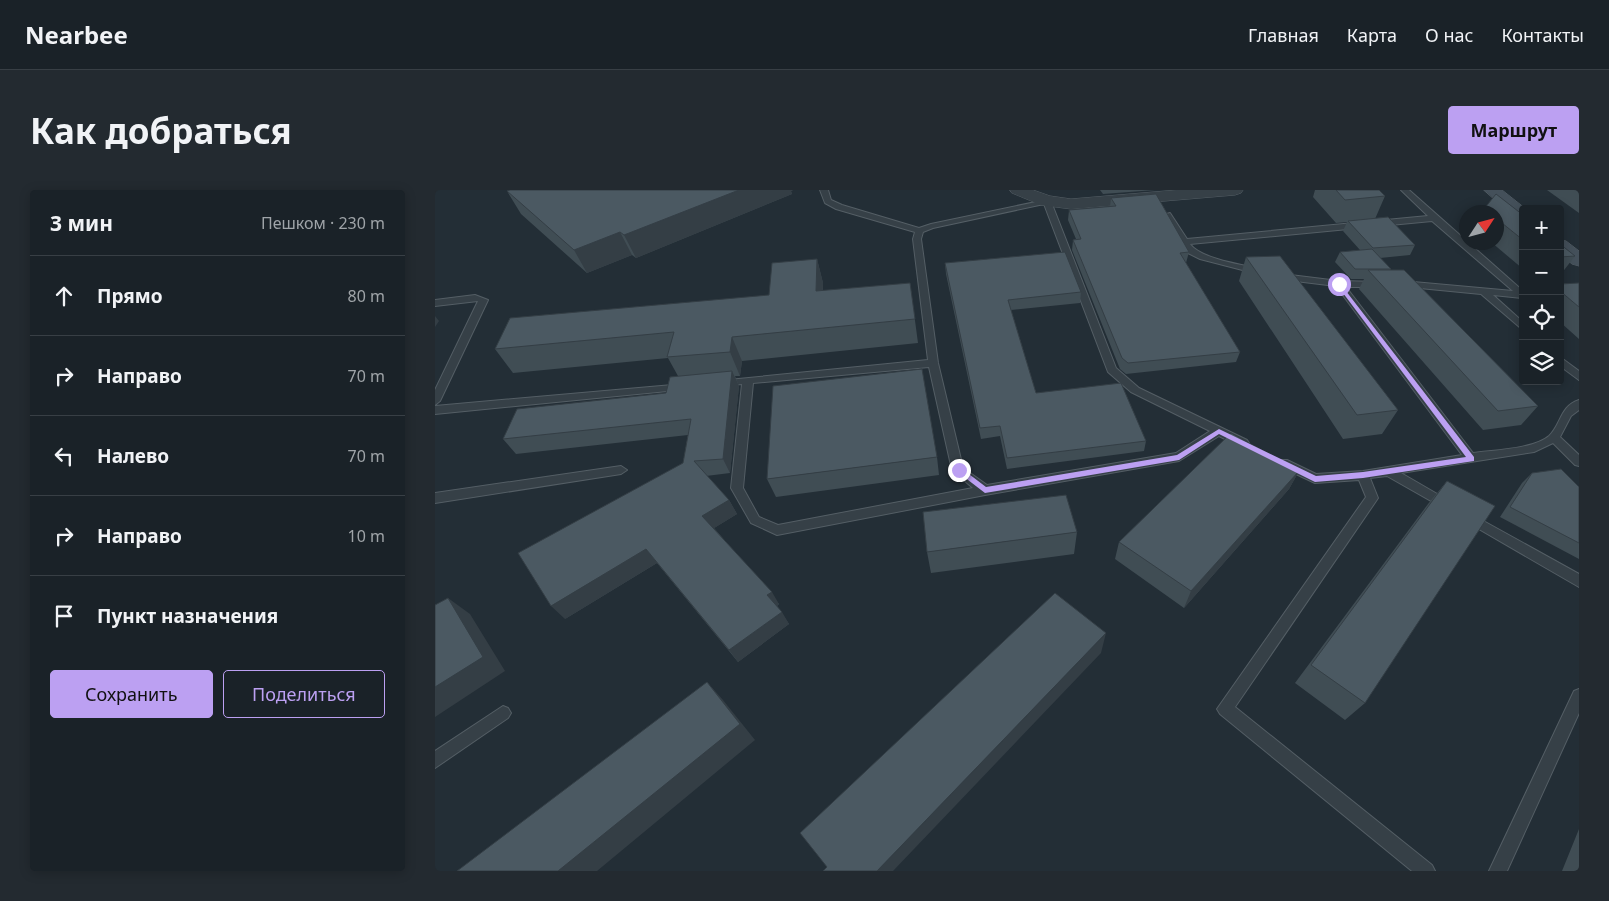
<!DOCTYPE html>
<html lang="ru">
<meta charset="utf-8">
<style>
body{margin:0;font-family:"Noto Sans",sans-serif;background:#232a30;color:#f1f3f6}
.controls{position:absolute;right:15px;top:15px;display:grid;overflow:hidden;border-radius:5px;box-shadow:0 2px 12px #0003}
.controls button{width:45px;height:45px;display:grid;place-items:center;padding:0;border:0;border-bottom:1px solid #383f45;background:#1a2228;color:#f1f3f6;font:25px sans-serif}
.compass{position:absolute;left:1024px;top:15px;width:45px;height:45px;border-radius:50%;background:#1a2228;box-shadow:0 2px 12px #0003;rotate:54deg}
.stop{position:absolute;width:15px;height:15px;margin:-11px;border:4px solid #bca0f2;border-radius:50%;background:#fff}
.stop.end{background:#bca0f2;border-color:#fff;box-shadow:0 1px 5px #0008}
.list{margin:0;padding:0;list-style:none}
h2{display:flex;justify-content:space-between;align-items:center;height:65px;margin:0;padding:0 20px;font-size:21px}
h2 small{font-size:16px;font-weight:400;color:#9fa4a8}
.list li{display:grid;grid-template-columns:32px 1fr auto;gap:15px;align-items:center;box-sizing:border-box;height:80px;padding:0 20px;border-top:1px solid #383f45}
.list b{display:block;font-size:19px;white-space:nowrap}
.list em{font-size:16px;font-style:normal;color:#9fa4a8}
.actions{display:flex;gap:10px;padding:15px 20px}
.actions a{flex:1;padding:11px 0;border:1px solid #bca0f2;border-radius:5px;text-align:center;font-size:18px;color:#bca0f2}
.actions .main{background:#bca0f2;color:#111}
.icon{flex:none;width:28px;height:28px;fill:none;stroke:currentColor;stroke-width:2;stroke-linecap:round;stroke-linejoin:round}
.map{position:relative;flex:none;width:1144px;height:681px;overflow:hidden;border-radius:5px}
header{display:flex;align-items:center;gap:30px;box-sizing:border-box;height:70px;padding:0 25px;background:#1a2228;border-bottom:1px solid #383f45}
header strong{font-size:24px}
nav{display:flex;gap:28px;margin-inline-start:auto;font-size:18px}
.intro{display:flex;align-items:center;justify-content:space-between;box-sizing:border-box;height:120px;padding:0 30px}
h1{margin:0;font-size:35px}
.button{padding:12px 22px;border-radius:5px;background:#bca0f2;color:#111;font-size:18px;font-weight:700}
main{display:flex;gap:30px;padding:0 30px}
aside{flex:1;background:#1a2228;border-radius:5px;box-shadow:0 2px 12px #0003}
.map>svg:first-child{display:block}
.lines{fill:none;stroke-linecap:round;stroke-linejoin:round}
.service-casing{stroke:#545e65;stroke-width:2}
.tertiary-casing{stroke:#545e65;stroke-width:1}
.secondary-casing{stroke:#545e65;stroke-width:1}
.service{fill:#364047;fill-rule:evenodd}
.tertiary{fill:#364047;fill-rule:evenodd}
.secondary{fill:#44505a;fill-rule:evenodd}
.wall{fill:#404d54}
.shaded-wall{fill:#343e45}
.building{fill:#4b5962;stroke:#343e45}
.route{fill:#bca0f2}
</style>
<header>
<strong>Nearbee</strong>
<nav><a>Главная</a><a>Карта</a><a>О нас</a><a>Контакты</a></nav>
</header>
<div class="intro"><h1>Как добраться</h1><a class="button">Маршрут</a></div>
<main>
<aside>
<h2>3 мин<small>Пешком · 230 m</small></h2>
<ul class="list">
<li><svg class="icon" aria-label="ahead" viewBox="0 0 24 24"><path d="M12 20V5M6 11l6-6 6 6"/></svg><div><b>Прямо</b></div><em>80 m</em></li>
<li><svg class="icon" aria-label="right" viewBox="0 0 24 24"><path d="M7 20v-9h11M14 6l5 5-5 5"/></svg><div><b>Направо</b></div><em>70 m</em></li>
<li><svg class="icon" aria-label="left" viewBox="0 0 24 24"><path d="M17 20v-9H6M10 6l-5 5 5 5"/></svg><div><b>Налево</b></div><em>70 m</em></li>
<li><svg class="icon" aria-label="right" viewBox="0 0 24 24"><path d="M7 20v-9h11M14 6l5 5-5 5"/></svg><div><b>Направо</b></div><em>10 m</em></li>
<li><svg class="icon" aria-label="arrive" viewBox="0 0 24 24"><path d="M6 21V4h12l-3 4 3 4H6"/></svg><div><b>Пункт назначения</b></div></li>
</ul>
<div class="actions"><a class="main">Сохранить</a><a>Поделиться</a></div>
</aside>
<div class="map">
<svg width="1144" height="681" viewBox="0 0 1144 681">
<rect width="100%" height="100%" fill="#232e36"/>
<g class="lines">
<g class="service-casing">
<path id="service" d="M385,0H393L396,10L407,15L484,38L496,34L615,9L681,178L704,198L812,250L814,253L812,256H804L784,246L744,271L550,305L342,345L316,333L296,298L307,194L287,196L282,193L283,191L493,170L478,49L480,42L401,19L390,13ZM609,14L673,182L696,202L775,241L741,263L552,295L528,278L503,173L486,49L488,42L498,38ZM494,177L517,280L538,298L343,335L324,327L308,298L318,193Z
M966,0H974L1088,101L1087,108L1058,105L1088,132V140L1046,104L964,96L963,94L967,91L1078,101L997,31L755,54C766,69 808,75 826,79V83L823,84L765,69L753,63L728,25L735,23L752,49L993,26Z
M847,84L904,91L945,92L946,94L942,97H911L1038,263C1059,260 1099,259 1114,246C1126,235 1125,216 1144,210V220L1136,226L1125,247L1144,265V276L1140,275L1118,253L1099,262L966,283L1016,312L1018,315L1016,318L1012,320L952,286L935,288L943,308L941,311L800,517L997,675L1000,681H977L785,524L782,519L931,307L924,290L880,293L844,276L842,273L844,270H852L881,284L928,281L1027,265L901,96L844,89V85Z
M40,105L53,110L5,211L0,215V200L43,111L0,116V110Z
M1125,167L1144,181V190L1125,176Z
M249,194L254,197L253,199L0,224V216Z
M186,276L192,280L186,284L0,313V303Z
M1034,323L1144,384V397L1030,331L1028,328L1030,325Z
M1144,499V523L1072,681H1054L1139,501Z
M68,516L73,518L76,523L73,528L0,578V561Z"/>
</g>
<g class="tertiary-casing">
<path id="tertiary" d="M575,0H598L615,6L636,9L742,0H808L806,3L800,5L636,19L606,15L577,3Z"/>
</g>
<g class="secondary-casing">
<path id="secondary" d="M1049,0H1067L1091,19H1088V30L1082,29Z
M1125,50L1131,51L1144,61V76L1137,74L1125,64Z"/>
</g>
<use href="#service" class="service"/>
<use href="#tertiary" class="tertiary"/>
<use href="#secondary" class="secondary"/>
</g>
<path class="wall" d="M75,0H358L356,1L357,4L201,68L197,65L152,83L86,24L72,1Z
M665,0H720L668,4Z
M880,0H944L950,6L940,29L980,55L975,65L945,68L956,79L955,80L1103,216L1086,235L1048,240L924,99L929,89H916L900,72L905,62L925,60L908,41L912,32L901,33L878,7Z
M1112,0H1144V23Z
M676,8L754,62L751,73L805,162L801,172L691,184L685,179L637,60L638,50L641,49L633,30L634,20L675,17Z
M1049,19L1088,25V79L1056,52H1062V22H1046Z
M1125,54L1140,66L1126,84H1125Z
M811,67L963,220L947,244L908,249L804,91Z
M382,69L388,93V101L475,93L483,153L307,171L305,186H300L304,196L295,283L271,286L294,310L302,324L279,338L344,414L342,416L354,434L303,472L222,373L130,429L248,273L253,245L81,264L68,249L231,203L243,186L233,168L78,183L60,159L334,105Z
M510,73L646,102L645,113L576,120L601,203L711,251L709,261L572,279L565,246L546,249L511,84Z
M1144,93V149L1125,132V94Z
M502,267L504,285L341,307L332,289Z
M864,281L854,299L749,418L680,369L684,352Z
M1097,283L1144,297V369L1065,327L1087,293Z
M1012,291L930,513L910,530L860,493L993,314Z
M642,342L639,364L496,383L492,362Z
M1144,639V681H1127Z"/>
<path class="shaded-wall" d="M304,0H358L356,1L357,4L201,68L189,45Z
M185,42L197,65L152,83L139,60Z
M382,69L388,93L387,125L381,101Z
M0,126L4,131L0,137Z
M297,147L307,171L305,186L295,162Z
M297,181L304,196L295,283L288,269Z
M864,281L854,299L749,418L756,401Z
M294,310L302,324L276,340L267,326Z
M211,359L222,373L130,429L116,416Z
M337,402L344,414L339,418L332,405Z
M13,408L35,424L70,481L0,527V497Z
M347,422L354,434L303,472L294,460Z
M671,443L666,463L458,681H442Z
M272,492L288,510L320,550L162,681H123Z"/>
<path class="building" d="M75,0H304L189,45L185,42L139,60L72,1Z
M901,0H944L950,6L910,10Z
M721,4L754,62L745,63L805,162L693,173L687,168L638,50L646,49L634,20L681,16L676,8Z
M1061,4L1088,25V50L1062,29V22H1053L1049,19Z
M953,27L980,55L938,58L913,31Z
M1125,54L1140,66L1125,67Z
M937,59L956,79H920L905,62Z
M630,62L646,102L573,110L601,203L686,193L711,251L572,268L565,236L545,238L510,73Z
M845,66L963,220L922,225L811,67Z
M382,69L381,101L475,93L480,129L297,147L295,162L232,167L239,142L60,159L75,128L334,105L337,73Z
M933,80H969L1103,216L1063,221Z
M1144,93V117L1125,101V94Z
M487,179L502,267L332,289L338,196Z
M297,181L288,269L259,271L294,310L267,326L337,402L332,405L347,422L294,460L211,359L116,416L83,363L248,273L256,229L68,249L82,219L231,203L235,187Z
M796,243L864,281L756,401L684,352Z
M1126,279L1144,297V353L1075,317L1097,283Z
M1012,291L1060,316L930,513L876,475Z
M631,305L642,342L492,362L488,322Z
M620,403L671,443L442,681H388L392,677L365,643Z
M13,408L48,467L0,497V415Z
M272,492L305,534L123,681H22Z"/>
<path class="route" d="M904,92L1039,267V271L928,288L880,292L784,244L744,270L550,303L520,280L524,277L526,278L551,297L742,265L784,239L881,286L928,282L1031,267L902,95Z"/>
</svg>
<div class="controls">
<button>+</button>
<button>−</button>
<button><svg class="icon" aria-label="locate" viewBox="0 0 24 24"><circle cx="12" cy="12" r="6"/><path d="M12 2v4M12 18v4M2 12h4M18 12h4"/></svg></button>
<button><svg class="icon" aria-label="layers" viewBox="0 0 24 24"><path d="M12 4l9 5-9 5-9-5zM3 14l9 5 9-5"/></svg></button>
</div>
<svg class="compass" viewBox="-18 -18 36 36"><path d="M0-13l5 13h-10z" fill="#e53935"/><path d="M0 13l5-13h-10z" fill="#9fa4a8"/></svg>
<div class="stop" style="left:904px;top:94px"></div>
<div class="stop end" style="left:524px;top:280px"></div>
</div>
</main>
